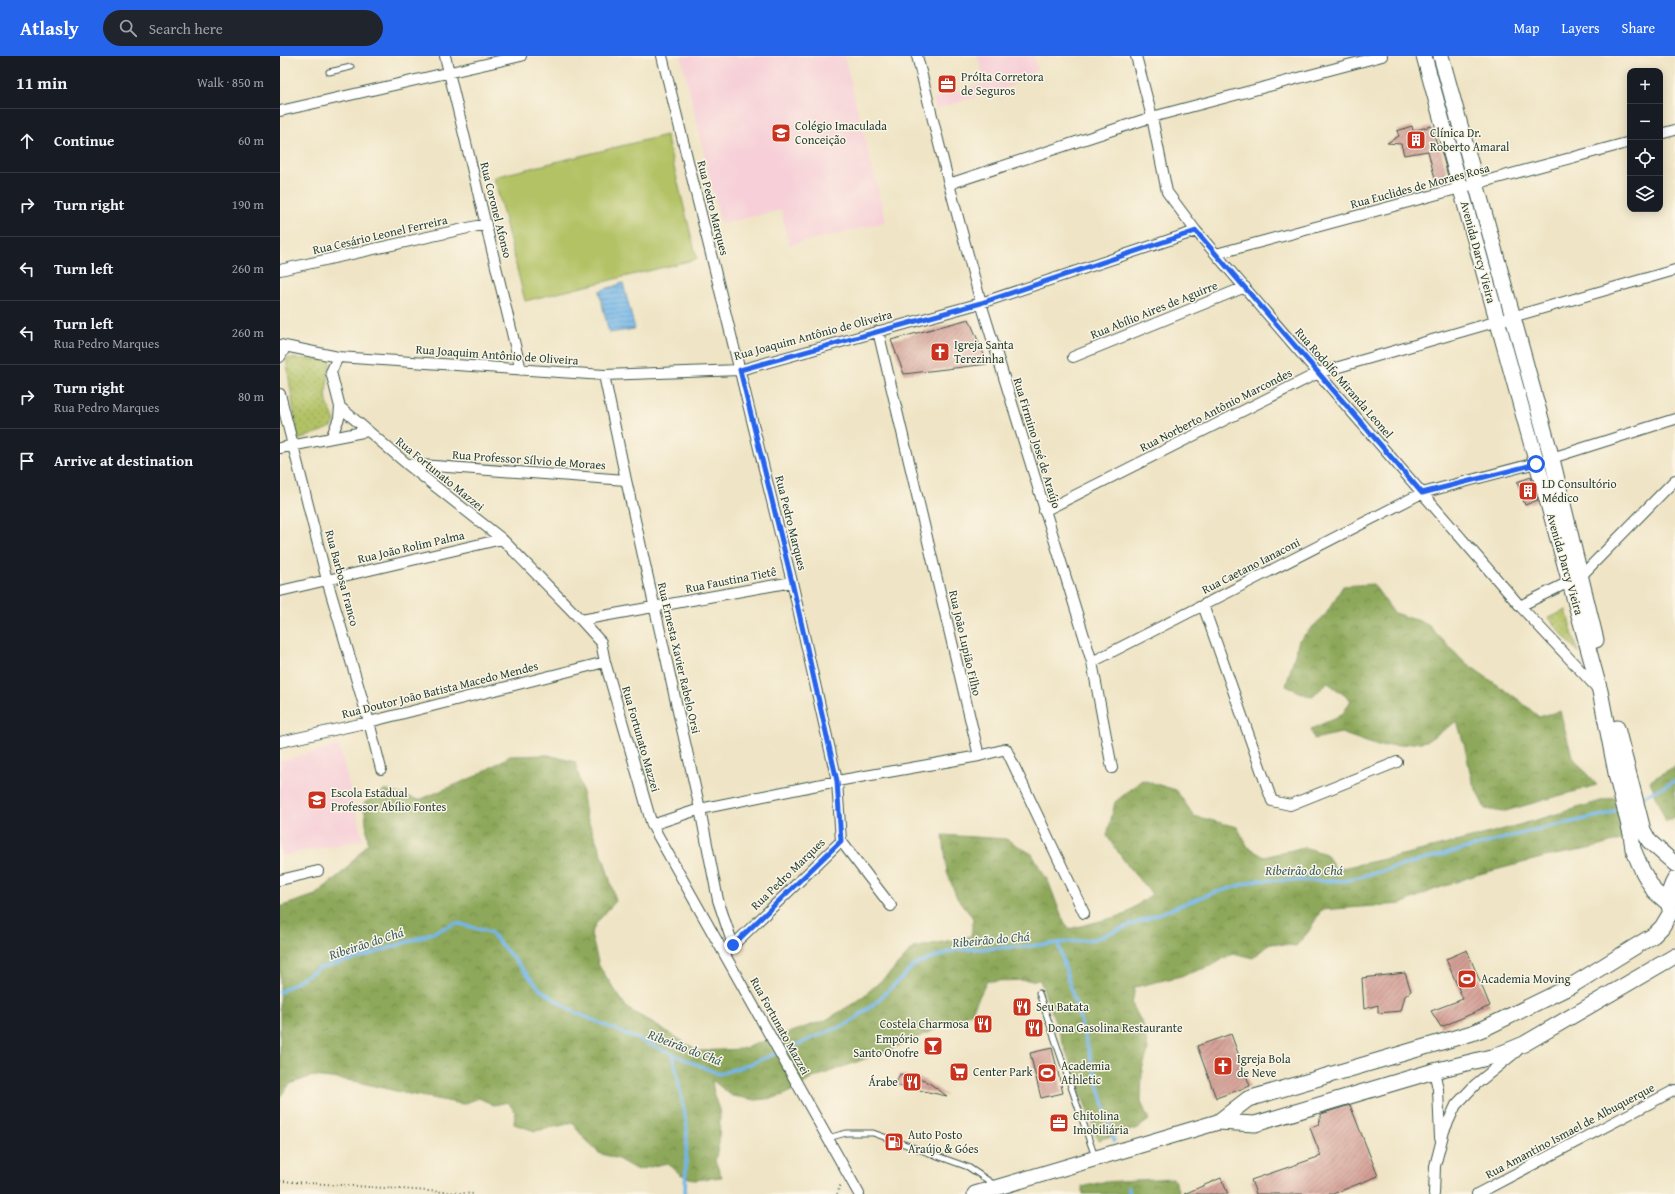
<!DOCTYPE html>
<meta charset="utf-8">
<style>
body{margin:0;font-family:"Gentium Book Plus",serif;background:#20242c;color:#f1f3f6}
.controls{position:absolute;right:12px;top:12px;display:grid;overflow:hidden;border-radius:8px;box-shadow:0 2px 10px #0003}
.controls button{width:36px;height:36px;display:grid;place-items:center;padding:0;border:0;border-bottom:1px solid #363941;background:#171b24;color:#f1f3f6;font:20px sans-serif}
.stop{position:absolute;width:12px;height:12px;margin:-9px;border:3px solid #2563eb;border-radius:50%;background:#fff}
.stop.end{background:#2563eb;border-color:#fff;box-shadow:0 1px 4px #0008}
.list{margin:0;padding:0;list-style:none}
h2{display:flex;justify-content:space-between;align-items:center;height:52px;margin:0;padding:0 16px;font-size:17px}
h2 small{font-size:13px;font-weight:400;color:#9ea1a6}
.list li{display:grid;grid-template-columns:26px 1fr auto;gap:12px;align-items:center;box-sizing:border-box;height:64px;padding:0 16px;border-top:1px solid #363941}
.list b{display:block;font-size:15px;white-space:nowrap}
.list p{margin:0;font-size:13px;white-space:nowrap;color:#9ea1a6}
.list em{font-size:13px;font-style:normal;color:#9ea1a6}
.icon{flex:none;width:22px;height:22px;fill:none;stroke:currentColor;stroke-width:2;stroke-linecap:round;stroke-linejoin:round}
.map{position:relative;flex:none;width:1395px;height:1138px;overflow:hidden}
header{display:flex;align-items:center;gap:24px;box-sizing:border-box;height:56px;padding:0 20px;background:#2563eb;color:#fff}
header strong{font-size:19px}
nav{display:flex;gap:22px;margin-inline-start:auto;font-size:14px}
.search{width:280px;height:36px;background:#20242c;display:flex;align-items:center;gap:10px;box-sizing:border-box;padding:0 14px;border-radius:22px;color:#9ea1a6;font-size:15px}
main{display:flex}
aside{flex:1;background:#171b24}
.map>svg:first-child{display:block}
.built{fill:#f6cfd8}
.forest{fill:url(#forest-crowns);stroke:#567247}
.park{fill:url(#park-dots);stroke:#68804c}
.pitch{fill:#b2c265;stroke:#68804c}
.water{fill:url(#water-rules);stroke:#4a7a8f}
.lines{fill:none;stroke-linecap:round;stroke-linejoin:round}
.stream{stroke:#75b7ea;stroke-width:3.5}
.building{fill:url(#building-hatch)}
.service-casing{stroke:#3e564a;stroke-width:7}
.minor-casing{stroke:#3e564a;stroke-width:12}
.secondary-casing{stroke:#3e564a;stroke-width:17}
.path{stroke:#3e564a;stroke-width:2;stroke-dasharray:1 3;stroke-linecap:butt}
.service{stroke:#fff;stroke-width:5}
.minor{stroke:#fff;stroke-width:10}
.secondary{stroke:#fff;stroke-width:15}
.route{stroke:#2563eb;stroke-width:5}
.labels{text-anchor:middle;stroke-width:3;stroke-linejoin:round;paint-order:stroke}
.poi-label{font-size:12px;fill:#1f3d34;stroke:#fcf5e5;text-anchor:start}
.street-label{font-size:12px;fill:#1f3d34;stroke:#fcf5e5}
.water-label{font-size:13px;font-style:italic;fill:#345c62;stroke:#fcf5e5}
</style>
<header>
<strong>Atlasly</strong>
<div class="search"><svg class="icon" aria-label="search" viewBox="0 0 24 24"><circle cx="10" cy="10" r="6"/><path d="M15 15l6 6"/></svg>Search here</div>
<nav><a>Map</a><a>Layers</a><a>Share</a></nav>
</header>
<main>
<aside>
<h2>11 min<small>Walk · 850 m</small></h2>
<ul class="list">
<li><svg class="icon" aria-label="ahead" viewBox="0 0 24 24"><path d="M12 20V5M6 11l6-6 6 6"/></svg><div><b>Continue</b></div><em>60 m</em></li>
<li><svg class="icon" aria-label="right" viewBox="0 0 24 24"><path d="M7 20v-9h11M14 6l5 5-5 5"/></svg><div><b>Turn right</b></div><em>190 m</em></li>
<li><svg class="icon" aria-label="left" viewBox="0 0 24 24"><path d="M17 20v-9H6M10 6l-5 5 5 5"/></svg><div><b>Turn left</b></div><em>260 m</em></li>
<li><svg class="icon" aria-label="left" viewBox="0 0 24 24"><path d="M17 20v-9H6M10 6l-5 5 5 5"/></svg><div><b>Turn left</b><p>Rua Pedro Marques</p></div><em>260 m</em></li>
<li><svg class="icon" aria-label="right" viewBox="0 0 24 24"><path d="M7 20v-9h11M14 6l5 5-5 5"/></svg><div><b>Turn right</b><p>Rua Pedro Marques</p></div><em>80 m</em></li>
<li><svg class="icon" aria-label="arrive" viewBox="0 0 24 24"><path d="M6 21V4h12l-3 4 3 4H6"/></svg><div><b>Arrive at destination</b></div></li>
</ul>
</aside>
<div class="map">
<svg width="1395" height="1138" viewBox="0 0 1395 1138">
<defs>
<pattern id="forest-crowns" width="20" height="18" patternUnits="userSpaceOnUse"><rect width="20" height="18" fill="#8da85a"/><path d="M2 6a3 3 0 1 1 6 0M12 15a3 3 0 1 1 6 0" fill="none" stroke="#738a4b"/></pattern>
<pattern id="park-dots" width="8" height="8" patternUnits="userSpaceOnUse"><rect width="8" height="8" fill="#b2c265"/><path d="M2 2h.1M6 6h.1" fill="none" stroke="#909f54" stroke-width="1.8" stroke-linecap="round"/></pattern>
<pattern id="water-rules" width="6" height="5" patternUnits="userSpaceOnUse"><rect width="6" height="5" fill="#75b7ea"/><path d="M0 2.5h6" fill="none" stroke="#5f96be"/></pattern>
<pattern id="building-hatch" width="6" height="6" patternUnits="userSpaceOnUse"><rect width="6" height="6" fill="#d39e94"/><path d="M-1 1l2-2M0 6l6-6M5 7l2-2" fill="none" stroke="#ab827a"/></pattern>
</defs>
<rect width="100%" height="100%" fill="#fcf5e5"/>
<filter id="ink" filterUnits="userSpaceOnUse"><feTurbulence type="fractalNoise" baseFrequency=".025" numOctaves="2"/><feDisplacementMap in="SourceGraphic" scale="8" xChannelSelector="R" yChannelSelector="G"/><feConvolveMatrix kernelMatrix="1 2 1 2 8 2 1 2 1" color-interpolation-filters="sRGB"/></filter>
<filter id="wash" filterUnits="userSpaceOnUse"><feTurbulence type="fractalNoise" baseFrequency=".012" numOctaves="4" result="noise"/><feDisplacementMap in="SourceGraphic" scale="16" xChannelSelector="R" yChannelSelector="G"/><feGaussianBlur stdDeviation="0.9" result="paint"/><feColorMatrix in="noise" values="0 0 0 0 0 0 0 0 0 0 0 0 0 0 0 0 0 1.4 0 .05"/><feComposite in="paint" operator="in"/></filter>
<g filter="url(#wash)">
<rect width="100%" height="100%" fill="#efe4c5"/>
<path class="built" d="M401,0H564L606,166L509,189L501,154L441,168Z
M698,0H753L758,13L731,30L656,53L653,43L705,27Z
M59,689L83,784L0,800V705Z"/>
<path class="forest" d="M1093,528L1114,557L1146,567L1183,605L1239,644L1259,661L1280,655L1292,700L1305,716L1317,729L1222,756L1205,753L1192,725L1185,692L1177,665L1147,685L1120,689L1098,690L1061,677L1034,683L1031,673L1062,659L1071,644L1048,627L1031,641L1006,630L1019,584L1046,558L1063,530Z
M268,699L295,706L302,732L306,759L324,804L336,845L317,866L311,878L319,910L347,952L419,995L461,993L546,964L579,944L611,916L633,892L691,880L693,862L677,842L667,816L663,779L726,783L752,798L769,827L782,862L789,873L844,859L872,838L850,813L827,780L835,746L862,724L896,734L914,760L957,771L968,791L984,801L1024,791L1046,798L1056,813C1150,795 1242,769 1334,741L1345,768L1344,783L1309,793L1269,800L1196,819L1153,834L1121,848L1041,854L1029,875L1016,890L990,887L973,902L953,897L931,910L901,920L855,931L852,948L864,971L868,995L862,1014L861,1046L869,1064L858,1072L818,1084L760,924L707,925L691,957L612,993L533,1022L506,1038L494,1042L476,1044L452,1040L432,1024L434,1039L440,1057L439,1087L435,1105L442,1121L414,1124L400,1118L387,1107L357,1114L338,1103L319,1097L305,1084L293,1067L255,1075L234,1068L235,1056L228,1046L214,1049L199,1042L183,1048L124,1037L74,1025L33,1020L10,1028L0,1041V851L35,839L64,815L88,787L84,747L106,734L139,744L196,720L230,700Z
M1395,710V760L1386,766L1370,725Z
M893,1122L900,1138H803L802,1131L822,1126Z"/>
<path class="park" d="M6,302L51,304L46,335L47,346L55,365L52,371L18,384Z
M1286,554L1298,597L1269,562Z"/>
<path class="pitch" d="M386,79L417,203L245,245L214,121Z"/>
<path class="water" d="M343,227L355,273L329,277L319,235Z"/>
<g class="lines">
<path class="stream" d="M1358,743L1395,725
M778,887L834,1084
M0,936L39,912L85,900L139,882L177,867L210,876L260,933L292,955L439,1018L470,1008L569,967L594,948L635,909L674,894L739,891L815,883L927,839L978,824L1064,825L1259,773L1328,758L1340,752
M393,998L407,1070L405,1138
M848,1131L850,1138"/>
</g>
<g id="blocks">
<path class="building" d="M1132,70L1133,75L1151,70L1159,94H1161L1169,124L1156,127L1148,95L1124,99L1121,88L1107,87L1119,80L1117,75Z
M689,263L708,308L624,318L611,284Z
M1251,421L1258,444L1245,449L1237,426Z
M1187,894L1210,950L1161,971L1151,955L1183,943L1166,903Z
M1125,917L1131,935L1125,940L1121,955L1098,957V949L1084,953L1082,922Z
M951,978L970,1030L936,1042L917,990Z
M772,992L783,1037L761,1042L750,997Z
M620,1018L645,1024L667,1040L615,1029Z
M1070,1049L1098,1120L1053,1138H976L971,1124L1041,1100L1030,1072L1039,1069L1041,1058Z
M941,1122L948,1138H904Z"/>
</g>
</g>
<g filter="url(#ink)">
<use href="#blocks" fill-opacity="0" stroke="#3e564a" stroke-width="1"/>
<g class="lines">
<g class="service-casing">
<path id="service" d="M49,16L71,11
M759,937L815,1101
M548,1082L566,1077H593L688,1111L715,1129"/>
</g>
<g class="minor-casing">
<path id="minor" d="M165,0L241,314
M382,0L512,526L557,725L561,785L445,897
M637,0L669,128L701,247L812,606L832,712
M856,0L872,61L887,136L916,175L1038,317L1240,550L1317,632
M0,55L241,0
M1380,78L1395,74
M669,128L872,61L1102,0
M936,198L1350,86
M0,214L206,168
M598,275L699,700L726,693L804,857
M0,289L58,301L324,319L460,314L701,247L916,175
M0,301L6,290
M58,301L51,316L60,351L127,408L222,483L301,564L321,586L325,606L372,769L579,1138
M793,301L965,231
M324,319L346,424L420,753L438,844L453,889
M0,338L47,524L89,666L101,713
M51,382L59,362L60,351
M0,392L88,375
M127,408L346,424
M764,455L1038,317L1395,214
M0,535L222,483
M923,549L992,745L1010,749L1117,706
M1240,550L1301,520L1395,424
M301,564L512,526
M812,606L1142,437L1256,407L1395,363
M0,686L89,666L325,606
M372,769L420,753L557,725L699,700
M561,785L611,850
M0,824L38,815
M1154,1015L1158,1033L1160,1082
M1154,1138L1155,1110L1164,1075L1176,1049L1195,1029L1237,995
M1197,1138L1395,1034"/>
</g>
<g class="secondary-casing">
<path id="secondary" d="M1144,0L1320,635L1337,722L1351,778L1353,793L1362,814L1374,835L1389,848
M1161,0L1272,403L1316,584
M1337,672L1363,774L1369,785L1395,808
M1390,854C1387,843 1389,833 1395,823
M938,1066L968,1043L1192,977L1205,972L1291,930L1374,879L1382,871L1391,856
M695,1138L938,1066L975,1068L1154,1015L1215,1000L1244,988L1395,900"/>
</g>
<path class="path" d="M0,1125L194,1138
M557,1138L561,1128"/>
<use href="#service" class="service"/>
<use href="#minor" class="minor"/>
<use href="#secondary" class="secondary"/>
</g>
</g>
<g class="lines" filter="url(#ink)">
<path class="route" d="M453,889L561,785L557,725L512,526L460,314L701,247L916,175L1142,437L1256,408"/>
</g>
<defs>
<g id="office-square" transform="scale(1)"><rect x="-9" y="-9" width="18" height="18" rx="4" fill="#c8321e" stroke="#fcf5e5"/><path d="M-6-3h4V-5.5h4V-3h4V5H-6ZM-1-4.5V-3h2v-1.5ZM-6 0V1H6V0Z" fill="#fff"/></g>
<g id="school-square" transform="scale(1)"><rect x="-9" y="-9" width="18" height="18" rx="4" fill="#c8321e" stroke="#fcf5e5"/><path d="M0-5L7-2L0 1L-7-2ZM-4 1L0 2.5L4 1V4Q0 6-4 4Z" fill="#fff"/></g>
<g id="building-square" transform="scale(1)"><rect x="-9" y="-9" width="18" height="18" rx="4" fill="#c8321e" stroke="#fcf5e5"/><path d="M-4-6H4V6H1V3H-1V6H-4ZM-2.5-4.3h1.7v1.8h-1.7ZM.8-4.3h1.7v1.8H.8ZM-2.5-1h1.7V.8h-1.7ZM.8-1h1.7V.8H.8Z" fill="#fff"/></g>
<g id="church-square" transform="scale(1)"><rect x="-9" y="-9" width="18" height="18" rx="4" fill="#c8321e" stroke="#fcf5e5"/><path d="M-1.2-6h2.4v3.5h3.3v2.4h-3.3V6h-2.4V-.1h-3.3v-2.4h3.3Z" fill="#fff"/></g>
<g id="stadium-square" transform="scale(1)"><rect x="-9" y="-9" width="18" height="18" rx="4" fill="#c8321e" stroke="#fcf5e5"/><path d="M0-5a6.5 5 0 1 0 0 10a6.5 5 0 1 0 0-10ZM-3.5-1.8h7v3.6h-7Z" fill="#fff"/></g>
<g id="restaurant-square" transform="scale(1)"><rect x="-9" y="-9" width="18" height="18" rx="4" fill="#c8321e" stroke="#fcf5e5"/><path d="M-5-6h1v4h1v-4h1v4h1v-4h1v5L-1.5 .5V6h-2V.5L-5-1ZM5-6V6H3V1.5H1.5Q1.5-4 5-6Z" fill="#fff"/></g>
<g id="bar-square" transform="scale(1)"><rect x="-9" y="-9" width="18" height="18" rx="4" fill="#c8321e" stroke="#fcf5e5"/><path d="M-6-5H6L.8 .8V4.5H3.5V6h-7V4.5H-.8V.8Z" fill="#fff"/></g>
<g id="supermarket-square" transform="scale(1)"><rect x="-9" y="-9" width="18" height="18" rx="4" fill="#c8321e" stroke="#fcf5e5"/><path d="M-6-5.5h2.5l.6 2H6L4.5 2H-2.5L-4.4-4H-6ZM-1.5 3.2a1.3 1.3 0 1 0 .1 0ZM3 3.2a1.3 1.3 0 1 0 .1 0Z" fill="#fff"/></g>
<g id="fuel-square" transform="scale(1)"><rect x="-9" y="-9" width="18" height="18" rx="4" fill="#c8321e" stroke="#fcf5e5"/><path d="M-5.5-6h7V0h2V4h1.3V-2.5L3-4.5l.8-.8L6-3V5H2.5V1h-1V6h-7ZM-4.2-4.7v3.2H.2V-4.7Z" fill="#fff"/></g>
</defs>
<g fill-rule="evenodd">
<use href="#office-square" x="667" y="28"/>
<use href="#school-square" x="501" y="77"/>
<use href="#building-square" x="1136" y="84"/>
<use href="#church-square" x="660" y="296"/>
<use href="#building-square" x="1248" y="435"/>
<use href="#school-square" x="37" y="744"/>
<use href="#stadium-square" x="1187" y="923"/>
<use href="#restaurant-square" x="742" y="951"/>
<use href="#restaurant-square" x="703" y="968"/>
<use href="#restaurant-square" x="754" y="972"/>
<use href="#bar-square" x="653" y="990"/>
<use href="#church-square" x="943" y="1010"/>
<use href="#supermarket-square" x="679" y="1016"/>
<use href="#stadium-square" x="767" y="1017"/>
<use href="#restaurant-square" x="632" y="1026"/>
<use href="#office-square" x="779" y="1067"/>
<use href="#fuel-square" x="614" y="1086"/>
</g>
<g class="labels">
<g class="poi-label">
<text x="681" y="25">PróIta Corretora<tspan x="681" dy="14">de Seguros</tspan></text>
<text x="515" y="74">Colégio Imaculada<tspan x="515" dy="14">Conceição</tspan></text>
<text x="1150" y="81">Clínica Dr.<tspan x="1150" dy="14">Roberto Amaral</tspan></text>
<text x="674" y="293">Igreja Santa<tspan x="674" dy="14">Terezinha</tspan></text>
<text x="1262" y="432">LD Consultório<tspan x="1262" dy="14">Médico</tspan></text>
<text x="51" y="741">Escola Estadual<tspan x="51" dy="14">Professor Abílio Fontes</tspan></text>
<text x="1201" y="927">Academia Moving</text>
<text x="756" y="955">Seu Batata</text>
<text x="689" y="972" text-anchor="end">Costela Charmosa</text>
<text x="768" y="976">Dona Gasolina Restaurante</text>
<text x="639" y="987" text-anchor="end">Empório<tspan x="639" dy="14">Santo Onofre</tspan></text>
<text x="957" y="1007">Igreja Bola<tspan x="957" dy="14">de Neve</tspan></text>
<text x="781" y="1014">Academia<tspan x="781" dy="14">Athletic</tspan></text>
<text x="693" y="1020">Center Park</text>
<text x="618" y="1030" text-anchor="end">Árabe</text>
<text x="793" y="1064">Chitolina<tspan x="793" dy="14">Imobiliária</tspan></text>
<text x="628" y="1083">Auto Posto<tspan x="628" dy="14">Araújo &amp; Góes</tspan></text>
</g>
<g class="street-label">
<text transform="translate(1140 130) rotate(-15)" y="4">Rua Euclides de Moraes Rosa</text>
<text transform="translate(433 152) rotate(76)" y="4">Rua Pedro Marques</text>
<text transform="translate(216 154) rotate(76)" y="4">Rua Coronel Afonso</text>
<text transform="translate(100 179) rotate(-13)" y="4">Rua Cesário Leonel Ferreira</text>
<text transform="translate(1198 196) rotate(75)" y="4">Avenida Darcy Vieira</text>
<text transform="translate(874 254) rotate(-22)" y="4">Rua Abílio Aires de Aguirre</text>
<text transform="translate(533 279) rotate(-15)" y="4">Rua Joaquim Antônio de Oliveira</text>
<text transform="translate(217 299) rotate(4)" y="4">Rua Joaquim Antônio de Oliveira</text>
<text transform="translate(1064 327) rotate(49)" y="4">Rua Rodolfo Miranda Leonel</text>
<text transform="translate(936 354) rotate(-27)" y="4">Rua Norberto Antônio Marcondes</text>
<text transform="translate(757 387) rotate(73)" y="4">Rua Firmino José de Araújo</text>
<text transform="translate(249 404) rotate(4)" y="4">Rua Professor Sílvio de Moraes</text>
<text transform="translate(160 418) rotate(39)" y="4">Rua Fortunato Mazzei</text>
<text transform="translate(511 467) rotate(76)" y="4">Rua Pedro Marques</text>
<text transform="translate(131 491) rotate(-13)" y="4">Rua João Rolim Palma</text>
<text transform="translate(1285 508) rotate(74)" y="4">Avenida Darcy Vieira</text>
<text transform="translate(971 510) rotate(-27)" y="4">Rua Caetano Ianaconi</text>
<text transform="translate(62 522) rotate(75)" y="4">Rua Barbosa Franco</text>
<text transform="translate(451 524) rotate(-11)" y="4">Rua Faustina Tietê</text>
<text transform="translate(685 587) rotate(77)" y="4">Rua João Lupião Filho</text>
<text transform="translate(399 602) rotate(77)" y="4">Rua Ernesta Xavier Rabelo Orsi</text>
<text transform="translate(160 634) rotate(-14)" y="4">Rua Doutor João Batista Macedo Mendes</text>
<text transform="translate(361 683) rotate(74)" y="4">Rua Fortunato Mazzei</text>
<text transform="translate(508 818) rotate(-44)" y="4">Rua Pedro Marques</text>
<text transform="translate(500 970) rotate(61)" y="4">Rua Fortunato Mazzei</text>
<text transform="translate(1290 1075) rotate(-28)" y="4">Rua Amantino Ismael de Albuquerque</text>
</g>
<g class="water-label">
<text x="1024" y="819">Ribeirão do Chá</text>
<text transform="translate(711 883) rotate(-5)" y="5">Ribeirão do Chá</text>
<text transform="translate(86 887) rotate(-18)" y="5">Ribeirão do Chá</text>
<text transform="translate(405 991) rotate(21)" y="5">Ribeirão do Chá</text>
</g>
</g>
</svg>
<div class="controls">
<button>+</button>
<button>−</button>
<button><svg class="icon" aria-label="locate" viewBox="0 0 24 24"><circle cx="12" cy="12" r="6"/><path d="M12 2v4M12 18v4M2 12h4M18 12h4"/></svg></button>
<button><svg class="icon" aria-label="layers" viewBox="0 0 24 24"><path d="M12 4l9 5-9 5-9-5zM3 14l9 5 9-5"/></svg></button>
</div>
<div class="stop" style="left:1256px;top:408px"></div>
<div class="stop end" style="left:453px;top:889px"></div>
</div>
</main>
